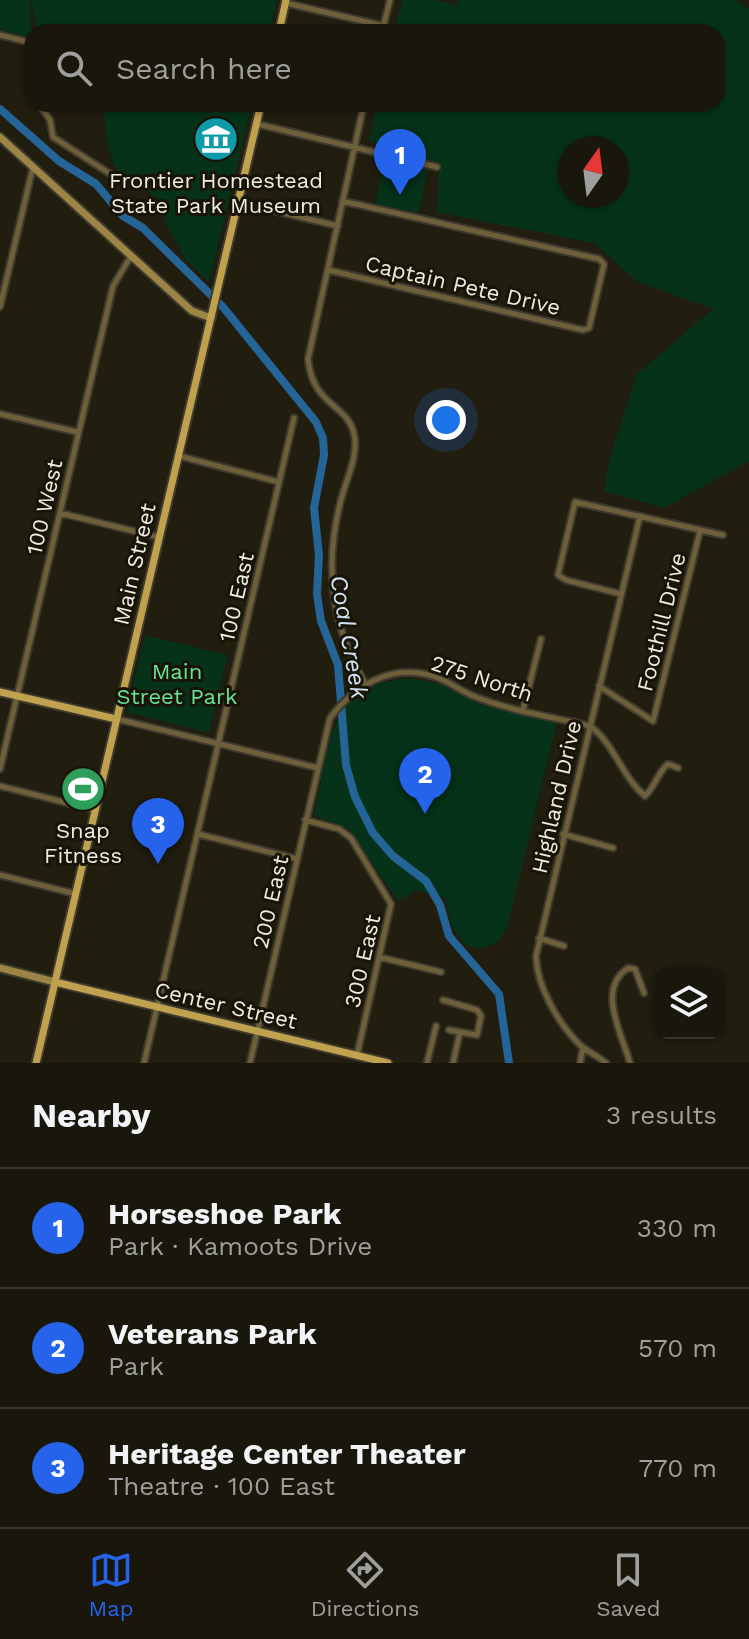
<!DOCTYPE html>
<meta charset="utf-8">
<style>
body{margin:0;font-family:"Work Sans",sans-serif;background:#262319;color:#f1f3f6}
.controls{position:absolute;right:24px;bottom:24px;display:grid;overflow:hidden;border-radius:16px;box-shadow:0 2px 6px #0004}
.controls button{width:72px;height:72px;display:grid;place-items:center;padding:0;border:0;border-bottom:2px solid #37352c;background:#19160b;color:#f1f3f6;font:40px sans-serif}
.compass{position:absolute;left:557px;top:136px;width:72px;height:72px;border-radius:50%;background:#19160b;box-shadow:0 2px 6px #0004;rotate:14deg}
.you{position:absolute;left:446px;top:420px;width:28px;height:28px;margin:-20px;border:6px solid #fff;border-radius:50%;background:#1a73e8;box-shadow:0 0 0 12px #1a73e833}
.badge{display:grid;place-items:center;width:52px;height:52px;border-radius:50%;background:#2563eb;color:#fff;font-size:26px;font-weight:700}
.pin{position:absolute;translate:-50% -66px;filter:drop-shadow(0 2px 4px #0008)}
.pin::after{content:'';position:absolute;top:42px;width:28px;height:24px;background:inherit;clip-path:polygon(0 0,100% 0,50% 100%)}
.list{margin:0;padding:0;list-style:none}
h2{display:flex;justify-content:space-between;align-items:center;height:104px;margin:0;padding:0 32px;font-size:34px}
h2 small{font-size:26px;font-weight:400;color:#9f9f9d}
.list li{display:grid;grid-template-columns:52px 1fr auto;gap:24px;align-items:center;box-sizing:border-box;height:120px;padding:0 32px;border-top:2px solid #37352c}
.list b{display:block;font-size:30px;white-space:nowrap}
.list p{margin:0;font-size:26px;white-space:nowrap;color:#9f9f9d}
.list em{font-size:26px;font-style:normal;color:#9f9f9d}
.icon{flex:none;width:44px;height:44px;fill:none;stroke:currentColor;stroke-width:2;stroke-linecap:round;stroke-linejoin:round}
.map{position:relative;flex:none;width:749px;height:1063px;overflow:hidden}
.search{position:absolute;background:#19160b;box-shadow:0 2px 6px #0004;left:24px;right:24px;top:24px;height:88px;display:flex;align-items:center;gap:20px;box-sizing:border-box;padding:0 28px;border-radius:24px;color:#9f9f9d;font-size:30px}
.sheet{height:464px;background:#19160b}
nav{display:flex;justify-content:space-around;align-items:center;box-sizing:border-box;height:112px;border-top:2px solid #37352c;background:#19160b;font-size:22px;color:#9f9f9d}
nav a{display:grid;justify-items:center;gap:4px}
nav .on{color:#2563eb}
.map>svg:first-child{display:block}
.green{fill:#053219;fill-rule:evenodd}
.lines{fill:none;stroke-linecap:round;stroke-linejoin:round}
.river{stroke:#256496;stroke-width:8}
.minor-casing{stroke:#3e3a2d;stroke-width:9}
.secondary-casing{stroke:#3e3a2d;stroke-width:11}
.primary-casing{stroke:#3e3a2d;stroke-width:11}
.minor{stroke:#6d5f39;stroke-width:5}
.secondary{stroke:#9c8445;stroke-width:7}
.primary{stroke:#c0a14e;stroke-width:7}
.labels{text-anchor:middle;stroke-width:6;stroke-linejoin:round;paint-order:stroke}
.poi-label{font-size:22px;fill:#efede3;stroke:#181406}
.street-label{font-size:22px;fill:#efede3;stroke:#181406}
.park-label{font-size:22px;fill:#67e496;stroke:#181406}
.water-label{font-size:24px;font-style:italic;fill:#d0e3f5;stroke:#181406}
</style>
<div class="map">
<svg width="749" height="1063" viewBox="0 0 749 1063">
<rect width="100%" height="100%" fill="#211d0f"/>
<path class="green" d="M0,0H30L32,38L0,30Z
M32,0H277L269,32H37Z
M402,0H435L457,5L458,0H735L749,9V461L664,508L604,491L610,457L637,374L713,309L636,281L594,243L437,212L439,171L369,140L377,104H717V32H394ZM569,148H617V196H569Z
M105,104H252L209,282L186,260L167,226L156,197C148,191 137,188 128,182C108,169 103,126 105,104Z
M385,160L428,169L419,213L375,204Z
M145,635L228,655L209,733L126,712Z
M411,678L445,685L482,705L557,723L506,931C495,947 484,952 465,945L452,926L445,898L416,890L398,901L349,829L315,816L314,813C330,747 326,684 411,678Z"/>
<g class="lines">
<path class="river" d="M0,109L59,161L96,184L123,216L143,228L223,307L316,422L323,438L324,455L314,508L319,555L317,594L321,621L338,665L346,765L355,797L373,833L393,856L426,881L440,905L449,936L499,994L509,1063"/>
<g class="minor-casing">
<path id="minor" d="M286,3L384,26
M382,32L390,0
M0,35L32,43
M39,104L50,120L53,137L118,179
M364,104L308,359C313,407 348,404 354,434C359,456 346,479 341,500C324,564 331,626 365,683
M257,124L437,167
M238,202L338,226
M328,270L583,330L589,328L604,264L599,259L342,201
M0,307L33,167
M0,414L77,432
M179,456L279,482
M60,513L158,537
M621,594L566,580L558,575L575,502L723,535
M599,686L653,721L700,531
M523,710L541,639
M117,719L318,768
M0,769L113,286L131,256
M0,786L95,810
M305,820L339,829L351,838L391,904L357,1055
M198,834L297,859
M563,834L613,848
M0,875L76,894
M539,938L564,946
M379,957L441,972
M443,1000L477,1010L481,1016L477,1035L449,1030
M144,1063L294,418
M250,1063L330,718C357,682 398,660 443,680C454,685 464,693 476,697C512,711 552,717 590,726C614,743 622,777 645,796C656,786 657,773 668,764L678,768
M427,1063L436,1026
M453,1063L460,1032
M580,1063L583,1048
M606,1063C598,1056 588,1052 580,1045C558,1023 537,987 536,956L640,516
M630,1063C622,1034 596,989 628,968L635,969L644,993"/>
</g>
<g class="secondary-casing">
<path id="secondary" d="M0,137L192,311L211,318
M0,968L55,982"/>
</g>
<g class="primary-casing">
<path id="primary" d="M279,32L286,0
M0,692L116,719
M55,982L388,1063
M36,1063L261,104"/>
</g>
<use href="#minor" class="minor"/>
<use href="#secondary" class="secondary"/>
<use href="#primary" class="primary"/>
</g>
<defs>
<g id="museum-disc" transform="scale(2.3)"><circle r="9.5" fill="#0f9aa8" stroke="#181406"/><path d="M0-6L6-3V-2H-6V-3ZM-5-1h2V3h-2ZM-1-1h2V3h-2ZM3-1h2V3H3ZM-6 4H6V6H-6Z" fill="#fff"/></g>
<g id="stadium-disc" transform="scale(2.3)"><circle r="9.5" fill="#2e9e5b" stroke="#181406"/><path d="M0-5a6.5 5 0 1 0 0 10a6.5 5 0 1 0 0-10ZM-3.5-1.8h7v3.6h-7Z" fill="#fff"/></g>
</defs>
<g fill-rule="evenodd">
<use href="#museum-disc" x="216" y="139"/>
<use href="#stadium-disc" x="83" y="789"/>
</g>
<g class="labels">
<g class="poi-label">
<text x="216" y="188">Frontier Homestead<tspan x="216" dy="25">State Park Museum</tspan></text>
<text x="83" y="838">Snap<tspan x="83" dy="25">Fitness</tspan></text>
</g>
<g class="street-label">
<text transform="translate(463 285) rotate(13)" y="8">Captain Pete Drive</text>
<text transform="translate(44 507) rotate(-77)" y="8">100 West</text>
<text transform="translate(134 564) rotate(-77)" y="8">Main Street</text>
<text transform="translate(236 597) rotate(-77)" y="8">100 East</text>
<text transform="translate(661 622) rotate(-76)" y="8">Foothill Drive</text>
<text transform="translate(482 678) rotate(18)" y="8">275 North</text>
<text transform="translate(556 797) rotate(-77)" y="8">Highland Drive</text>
<text transform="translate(270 902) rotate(-77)" y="8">200 East</text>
<text transform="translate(362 961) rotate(-77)" y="8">300 East</text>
<text transform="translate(226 1005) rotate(13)" y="8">Center Street</text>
</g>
<g class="park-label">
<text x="177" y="679">Main<tspan x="177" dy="25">Street Park</tspan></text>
</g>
<g class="water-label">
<text transform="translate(349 637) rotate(80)" y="8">Coal Creek</text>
</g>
</g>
</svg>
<div class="controls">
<button><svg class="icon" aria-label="layers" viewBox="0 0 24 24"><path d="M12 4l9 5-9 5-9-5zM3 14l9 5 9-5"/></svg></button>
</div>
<svg class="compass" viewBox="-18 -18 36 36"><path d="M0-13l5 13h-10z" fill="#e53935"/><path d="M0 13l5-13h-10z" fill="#9f9f9d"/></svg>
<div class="you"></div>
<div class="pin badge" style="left:400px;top:195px">1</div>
<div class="pin badge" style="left:425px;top:814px">2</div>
<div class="pin badge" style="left:158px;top:864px">3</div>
<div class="search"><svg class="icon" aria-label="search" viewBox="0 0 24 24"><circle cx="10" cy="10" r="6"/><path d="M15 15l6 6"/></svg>Search here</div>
</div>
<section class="sheet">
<h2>Nearby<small>3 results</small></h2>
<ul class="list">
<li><span class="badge">1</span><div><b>Horseshoe Park</b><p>Park · Kamoots Drive</p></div><em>330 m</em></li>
<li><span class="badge">2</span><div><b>Veterans Park</b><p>Park</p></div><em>570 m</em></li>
<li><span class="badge">3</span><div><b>Heritage Center Theater</b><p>Theatre · 100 East</p></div><em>770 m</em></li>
</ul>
</section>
<nav>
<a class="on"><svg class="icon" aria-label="map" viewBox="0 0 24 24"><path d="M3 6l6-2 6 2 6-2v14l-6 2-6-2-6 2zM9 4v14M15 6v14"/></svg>Map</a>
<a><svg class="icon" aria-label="directions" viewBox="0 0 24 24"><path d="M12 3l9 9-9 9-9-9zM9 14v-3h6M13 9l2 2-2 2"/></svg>Directions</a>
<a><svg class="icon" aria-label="saved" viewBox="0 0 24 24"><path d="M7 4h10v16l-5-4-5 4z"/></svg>Saved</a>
</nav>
